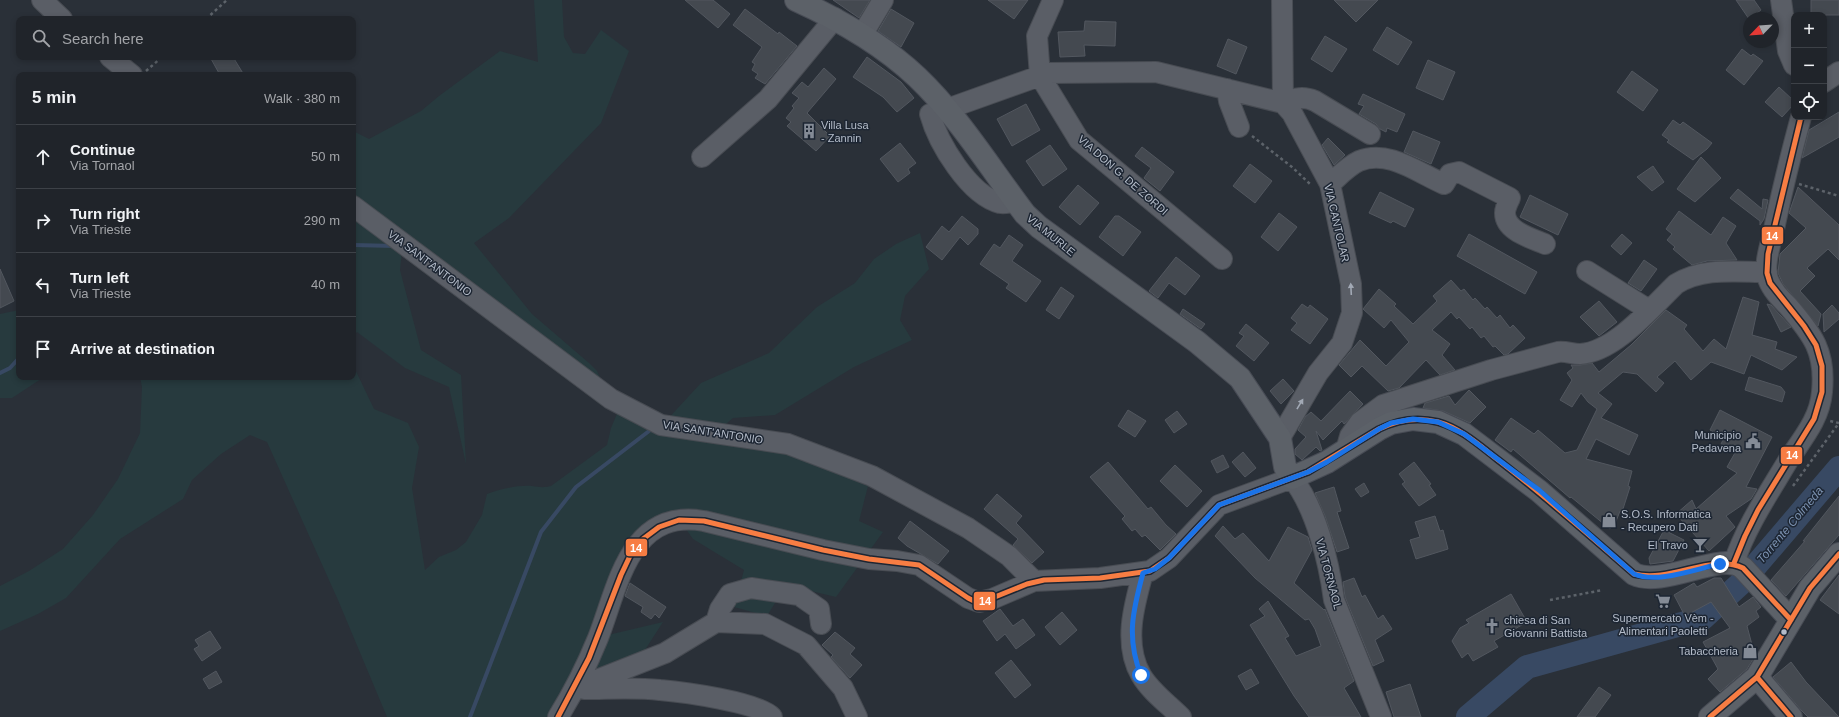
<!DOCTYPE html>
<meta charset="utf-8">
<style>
body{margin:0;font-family:Helvetica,sans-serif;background:#282c32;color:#f1f3f6}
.controls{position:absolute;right:12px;top:12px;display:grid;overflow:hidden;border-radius:8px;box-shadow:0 2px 6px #0003}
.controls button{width:36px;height:36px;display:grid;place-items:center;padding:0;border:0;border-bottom:1px solid #3d4147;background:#20242a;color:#f1f3f6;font:20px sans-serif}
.compass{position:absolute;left:1743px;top:12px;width:36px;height:36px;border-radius:50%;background:#20242a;box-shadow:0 2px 6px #0003;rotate:245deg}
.stop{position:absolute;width:12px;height:12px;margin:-9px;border:3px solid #1a73e8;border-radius:50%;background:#fff}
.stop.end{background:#1a73e8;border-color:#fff;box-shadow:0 1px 4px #0008}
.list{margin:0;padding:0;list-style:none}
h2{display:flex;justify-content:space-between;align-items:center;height:52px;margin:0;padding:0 16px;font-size:17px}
h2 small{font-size:13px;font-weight:400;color:#a2a4a8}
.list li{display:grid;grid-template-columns:26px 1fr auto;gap:12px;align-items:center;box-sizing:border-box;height:64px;padding:0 16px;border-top:1px solid #3d4147}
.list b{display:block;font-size:15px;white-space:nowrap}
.list p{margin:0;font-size:13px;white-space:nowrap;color:#a2a4a8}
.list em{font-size:13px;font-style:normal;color:#a2a4a8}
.icon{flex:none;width:22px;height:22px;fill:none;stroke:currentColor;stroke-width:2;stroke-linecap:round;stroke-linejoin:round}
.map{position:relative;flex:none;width:1839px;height:717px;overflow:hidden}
.search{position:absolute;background:#20242a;box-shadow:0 2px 6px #0003;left:16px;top:16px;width:340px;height:44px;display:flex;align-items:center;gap:10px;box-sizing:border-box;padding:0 14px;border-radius:8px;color:#a2a4a8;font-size:15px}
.panel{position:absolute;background:#20242a;box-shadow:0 2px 6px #0003;left:16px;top:72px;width:340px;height:308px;border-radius:8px}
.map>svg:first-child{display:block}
.green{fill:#273a3e}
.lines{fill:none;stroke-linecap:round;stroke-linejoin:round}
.stream{stroke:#384963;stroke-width:4}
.river{stroke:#384963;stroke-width:24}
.building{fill:#444950;stroke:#52575f}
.minor-casing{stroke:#484c53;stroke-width:22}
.major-casing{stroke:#484c55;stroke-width:24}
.path{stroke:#5d636a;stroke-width:2.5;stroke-dasharray:3 3;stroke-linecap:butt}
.minor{stroke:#5a5e66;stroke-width:20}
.major{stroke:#5c6168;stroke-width:22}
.bus-1-casing{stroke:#1d2633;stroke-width:8}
.bus-1{stroke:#f77d43;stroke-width:5}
.oneway{fill:#a2a9b5}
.route{stroke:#1a73e8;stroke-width:5}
.bus-dot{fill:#b4bcc9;stroke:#1d2633;stroke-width:1.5}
.labels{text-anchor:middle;stroke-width:3;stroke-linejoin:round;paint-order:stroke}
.poi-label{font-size:11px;fill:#b4bcc9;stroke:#1d2633;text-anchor:start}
.street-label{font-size:11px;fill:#b4bcc9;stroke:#1d2633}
.water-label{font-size:12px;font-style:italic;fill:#7c92b1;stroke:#1d2633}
.line-badge{stroke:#1d2633;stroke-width:1.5}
.badge-label{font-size:11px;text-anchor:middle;font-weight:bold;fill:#fff}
</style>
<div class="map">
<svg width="1839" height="717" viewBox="0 0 1839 717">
<rect width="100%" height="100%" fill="#2a3038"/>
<path class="green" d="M534,0H562L564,37L573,53L585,54L601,30L629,51L601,123L509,218L474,243L532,314L589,363L597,371L604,386L353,199V131L369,139L421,111L439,96L500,51L538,62Z
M353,214L402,251L400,270L421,350L461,375L466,464L449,387L405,368L357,332L353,337Z
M920,233L929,269L905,296L900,320L912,340L854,367L775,415L733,418L720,429L665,422L701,383L769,353L817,307L855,283L874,259L896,244Z
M19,310V377H44L12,398H0V314Z
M353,365L374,409L408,423L419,447L412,488L425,570L439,557L456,550L466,542L482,515L487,494C501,489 517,485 532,486C539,487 543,488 551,486L607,445L611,428L619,409L787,452L868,486L859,521L883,532L836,597L786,585L767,616L734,607L744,570L693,539L678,518L608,582L593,621L608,635L663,622L614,698H560L547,717H387L338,600L267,442L250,435L221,454L192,480L183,499L120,539L66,598L38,614L0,631V586L29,571L63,549L93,515L118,479L140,433L142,387L140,377H353Z"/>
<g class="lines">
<path class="stream" d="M353,245L395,246
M0,373L10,368L19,358
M470,717L541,532L576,487L653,428"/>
<path class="river" d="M1468,717L1527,667L1703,618L1740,584L1839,468"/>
</g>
<path class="building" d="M685,0H713L730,14L718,28Z
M833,0H870L859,18Z
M988,0H1028L1014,19Z
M1334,0H1378L1356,22Z
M1736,0H1754L1761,10L1749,19Z
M1811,0H1839V15H1811Z
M745,9L778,34L779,32L797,46L765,84L755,78L758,74L752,70L755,64L752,62L762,47L733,25Z
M891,9L914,23L901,47L878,31Z
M1085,21L1116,22L1115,46L1084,45L1085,56L1060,57L1058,32L1084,31Z
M1387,27L1412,42L1398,65L1373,50Z
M1325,36L1347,49L1332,72L1311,59Z
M1228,39L1247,47L1236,74L1217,66Z
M1742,49L1751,56L1753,54L1763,61L1744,85L1726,70Z
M210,57H233L244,75H220Z
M867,57L901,82L914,98L897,112L883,97L853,77Z
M1428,60L1455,72L1443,100L1416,88Z
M824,68L836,79L807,113L830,136L816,151L787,126L791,122L786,118L794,108L792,106L799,98L792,93L802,82L808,87Z
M1632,71L1658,90L1643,111L1617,92Z
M1779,87L1794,101V104L1782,117L1765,102Z
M1363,94L1405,114L1397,132L1387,128L1386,132L1380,129L1376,124L1359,114L1364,106L1358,104Z
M1026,104L1040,130L1012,146L997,119Z
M1839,112V137L1802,158L1809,130Z
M1673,120L1680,125L1683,122L1712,143L1707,149L1693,160L1667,142L1669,140L1662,135Z
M1413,131L1440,142L1431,164L1404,152Z
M1328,138L1345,155L1334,165L1322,145Z
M900,143L916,163L908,169L910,173L898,182L880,159Z
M1050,145L1067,169L1043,186L1026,161Z
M1142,147L1174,172L1160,191L1144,178L1151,168L1135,156Z
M1701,157L1721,178L1695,202L1677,189Z
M1250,164L1272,181L1255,203L1233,186Z
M1653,166L1664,182L1652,191L1637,177Z
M1078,185L1099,203L1080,225L1059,207Z
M1798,187L1839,225V260L1828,249L1807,268L1815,276L1800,291L1821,314L1818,326L1783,284L1778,273L1780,254L1806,228L1789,213Z
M1738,189L1762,209L1763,199L1768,200L1764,219L1760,225V221L1730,198Z
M1380,192L1414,209L1405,227L1393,221L1391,223L1369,213Z
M1530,195L1568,214L1558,235L1520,217Z
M1679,211L1711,235L1723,217L1736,226L1726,243L1737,260L1707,261L1692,265L1673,249L1675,247L1667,240L1672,234L1666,229Z
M1279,213L1297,227L1278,251L1261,237Z
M962,216L978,229V234L968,245L960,237L942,260L926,247L942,226L949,232Z
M1115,216H1119L1141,232L1123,256L1099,237Z
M1469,234L1537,272L1525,294L1457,256Z
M1622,234L1632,243L1621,255L1611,246Z
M1009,235L1023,245L1012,261L1041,281L1026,302L1006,288L1009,284L980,264L994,244L1000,248Z
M1176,257L1200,276L1185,295L1169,283L1158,298L1149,291Z
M1644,260L1657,269L1641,291L1628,283Z
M0,269L14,301L0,308Z
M1451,280L1461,291L1464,289L1473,300L1475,298L1485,309L1487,307L1497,318L1500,315L1510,328L1513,325L1525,338L1508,354L1504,355L1495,346L1493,347L1484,336L1481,338L1472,327L1470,329L1459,317L1457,319L1451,312L1432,330L1450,344L1442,355L1455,370L1440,375L1426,360L1399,388L1388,391L1362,366L1351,377L1339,365L1360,340L1386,366L1409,342L1391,320L1384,328L1363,309L1379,289L1396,304L1394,306L1413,324L1437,301L1433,296Z
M1061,287L1074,296L1059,319L1046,310Z
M1743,297L1759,302L1752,335L1777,342L1775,349L1797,357L1782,370L1751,355L1744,374L1711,362L1691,380L1675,361L1657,377L1664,383L1656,392L1637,374L1623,372L1598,393L1612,404L1601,418L1638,435L1629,455L1596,439L1586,459L1632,471L1628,486L1630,487L1622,512L1620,511L1615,524L1610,529L1571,497L1570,498L1513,449L1511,452L1495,440L1511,418L1534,434L1538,430L1565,453L1577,450L1597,409L1588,402L1581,393L1572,407L1560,400L1572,380L1567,373L1573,368L1571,365H1580L1592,363L1599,372L1631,345L1666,310L1687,325L1684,329L1703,351L1714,339L1726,349Z
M1599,301L1617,322L1599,336L1580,317Z
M1302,304L1308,308L1310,305L1328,319L1310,344L1291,330L1297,323L1291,318Z
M1767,304L1771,305L1791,327L1781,332Z
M1832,305L1839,313V319L1824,332L1823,314Z
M1183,309L1205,324L1201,329L1180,314Z
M1246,324L1269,343L1254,361L1236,346L1244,336L1239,333Z
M1749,377L1781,387L1785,392L1782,402L1745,390Z
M1283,379L1294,391L1281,404L1270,391Z
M1469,390L1486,407L1470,423L1443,411L1423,408L1425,403L1449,396L1455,405Z
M1350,391L1363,404L1344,424L1342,421L1323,440L1316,431L1322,450L1320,451L1316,447L1302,460L1295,454V449L1306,437L1298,430L1305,417L1311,412L1321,421Z
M1128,410L1146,421L1135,437L1118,426Z
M1720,410L1772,437L1746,487L1757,489L1751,499L1726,516L1735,527L1709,551L1676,514L1692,500L1696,509L1737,473L1727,467L1736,451L1721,444L1724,438L1710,430Z
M1177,411L1187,424L1174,433L1165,420Z
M1243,452L1256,468L1245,477L1232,462Z
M1223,455L1229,467L1217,473L1211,461Z
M1108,462L1148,509L1151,507L1166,525L1176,534L1160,550L1145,535L1142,537L1135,529L1132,531L1122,519L1125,516L1090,477Z
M1414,462L1431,484L1429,485L1436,495L1419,506L1402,484L1405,482L1399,474Z
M1175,465L1202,491L1187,507L1160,481Z
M1364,483L1369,492L1361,497L1355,489Z
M1334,487L1341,511L1337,512L1349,548L1337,552L1325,516L1315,493Z
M997,494L1022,516L1016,523L1044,552L1032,563L1013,545L1018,539L984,509Z
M1839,496V535L1786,596L1771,580L1805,541H1803Z
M1435,516L1440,531L1443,530L1448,549L1416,559L1410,540L1420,537L1415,522Z
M910,521L949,551L938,564L907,546L898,538Z
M1223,526L1235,539L1243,533L1269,561L1288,527L1308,537L1312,550L1294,583L1324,610L1325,609L1354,681L1344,688L1361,717H1309L1294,696L1250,625L1265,616L1259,609L1268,601L1289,636L1285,638L1296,656L1321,646L1315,629L1309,619L1305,620L1255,578L1215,536Z
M1664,530L1684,540L1673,561L1650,564L1649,558Z
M1839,575V614L1820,600Z
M1354,578L1362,597L1365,595L1378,619L1383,615L1392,629L1375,640L1384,661L1373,666L1345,597L1343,582Z
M1714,578H1721L1739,607L1753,597L1761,607L1756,611L1759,617L1747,626L1755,656L1747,669L1720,692L1708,679L1718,669L1703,642L1730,628L1711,602L1685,616L1674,595L1694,583L1697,587Z
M630,583L666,607L659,618L655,614L651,619L641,612L643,607L625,596Z
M1511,594L1527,622L1494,641L1498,647L1473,661L1468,653L1462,658L1452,641L1460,628L1469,623L1466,620Z
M1000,609L1013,626L1023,619L1035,635L1016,649L1005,634L997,641L983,621Z
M1062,612L1077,630L1060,645L1045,627Z
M210,631L221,648L202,661L194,649L199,646L195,640Z
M835,632L855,648L850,654L862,665L850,678L831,657L833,655L822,645Z
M1011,660L1031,685L1015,698L995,673Z
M1791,662L1806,682L1839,717H1808L1801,710L1773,677Z
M1251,669L1259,683L1246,690L1238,676Z
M216,671L222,682L209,689L203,679Z
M1410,684L1421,717H1394L1386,692Z
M1599,687L1611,695L1595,717H1577Z"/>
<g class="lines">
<g class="minor-casing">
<path id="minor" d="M42,0L62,19
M1053,0L1037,36L1040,76L1079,140L1222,259
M1781,0L1788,51L1794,65
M862,35L883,0
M110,57L132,75
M1824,82L1839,72
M1227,89L1229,101L1239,127
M947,109L1048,73L1156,72L1283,103C1296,98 1303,96 1315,101L1370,134
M930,114C938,143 969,195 1000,203C1005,204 1011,202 1016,202
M702,157L768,99L835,18
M1330,184C1339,176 1348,166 1359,161C1389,149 1418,173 1444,184L1450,174L1459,172L1510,198C1508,202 1505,208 1505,213C1505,231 1531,238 1545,244
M353,206L611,399L661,425L788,444L872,476L968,528L1009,556L1034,581
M1587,271L1649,310
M1280,438L1318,373L1342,343L1352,313L1351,284L1330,184L1292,113L1283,103L1282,0
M1346,450L1350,436L1360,422L1383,405L1491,370L1558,352C1566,351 1572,354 1580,354C1615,352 1652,307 1676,284C1703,267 1736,272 1767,272
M1734,563C1745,528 1770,491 1789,459C1803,438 1820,418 1822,392C1826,352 1813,335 1788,306C1780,298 1772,290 1768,279C1763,264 1771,244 1774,229C1782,191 1791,154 1801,117
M1143,573C1134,605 1123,644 1141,675C1150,691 1168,704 1181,717
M716,622L720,609L730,594L751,588L799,595L819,609L821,624
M574,689L665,653L716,622L765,624L806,645L843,688L857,717
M584,689C609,689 635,687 660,690C683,692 758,702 772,717
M558,717C573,693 587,665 598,638C618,587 629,508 704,521L823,550L869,559L897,561L919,565L968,598L979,602L992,599L1034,581L1100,578L1150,571L1169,558L1219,505L1292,478C1316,508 1329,562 1334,600L1381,717"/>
</g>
<g class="major-casing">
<path id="major" d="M796,0C840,20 882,44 917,77C959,117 990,168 1025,214L1039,227L1197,342L1240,378L1280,438L1285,467L1292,478L1327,462L1379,429L1391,423L1413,419L1438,422L1464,434L1539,491L1634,574C1663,588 1723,550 1743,568L1791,620
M1757,677L1791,717
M1710,717L1757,677L1810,588L1839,554"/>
</g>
<path class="path" d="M206,19L227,0
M146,71L162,57
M1252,136L1292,167L1311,185
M1799,184L1839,196
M1793,486L1839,423L1830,421
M1550,600L1603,590"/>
<use href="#minor" class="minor"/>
<use href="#major" class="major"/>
<g class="bus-1-casing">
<path id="bus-1" d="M1734,563L1745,536L1758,510L1814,419L1822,392V366L1816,345L1804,326L1770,283L1767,273L1768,254L1801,117
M1757,677L1791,717
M558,717L589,658L621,575L630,556L643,539L659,527L679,520L704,521L823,550L869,559L919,565L968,598L974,601H985L1027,584L1044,580L1100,578L1150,571L1169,558L1219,505L1308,472L1379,429C1397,420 1418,417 1438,422C1460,428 1479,445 1497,459C1544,495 1589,535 1634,574C1672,583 1711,553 1743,568L1791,620
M1710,717L1757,677L1810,588L1839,554"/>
</g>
<use href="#bus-1" class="bus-1"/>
</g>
<defs><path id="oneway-solid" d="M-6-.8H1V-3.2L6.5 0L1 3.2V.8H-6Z"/></defs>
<g class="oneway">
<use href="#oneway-solid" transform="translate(1351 289) rotate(-93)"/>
<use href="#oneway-solid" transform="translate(1300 404) rotate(-59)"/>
</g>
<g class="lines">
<path class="route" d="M1141,675C1126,638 1133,610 1143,573L1155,569L1169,558L1219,505L1308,472L1327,462L1379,429L1391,423L1413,419L1438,422L1464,434L1539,490L1634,574C1657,584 1695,569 1720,564"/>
</g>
<defs>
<g id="building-bare" transform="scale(1.2)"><path d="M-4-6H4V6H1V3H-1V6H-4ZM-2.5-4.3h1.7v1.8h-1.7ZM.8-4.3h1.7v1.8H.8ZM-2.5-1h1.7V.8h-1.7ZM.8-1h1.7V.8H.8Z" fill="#848b96" stroke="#1d2633" stroke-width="2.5" paint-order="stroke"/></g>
<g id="civic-bare" transform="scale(1.2)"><path d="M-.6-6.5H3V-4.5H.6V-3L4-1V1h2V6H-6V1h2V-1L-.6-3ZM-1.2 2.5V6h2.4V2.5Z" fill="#848b96" stroke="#1d2633" stroke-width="2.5" paint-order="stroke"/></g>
<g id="shop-bare" transform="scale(1.2)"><path d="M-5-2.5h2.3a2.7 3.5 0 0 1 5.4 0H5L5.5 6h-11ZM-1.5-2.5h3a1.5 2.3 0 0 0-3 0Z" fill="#848b96" stroke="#1d2633" stroke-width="2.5" paint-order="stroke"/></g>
<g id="bar-bare" transform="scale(1.2)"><path d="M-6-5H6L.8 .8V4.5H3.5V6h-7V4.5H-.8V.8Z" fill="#848b96" stroke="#1d2633" stroke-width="2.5" paint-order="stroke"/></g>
<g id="supermarket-bare" transform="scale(1.2)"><path d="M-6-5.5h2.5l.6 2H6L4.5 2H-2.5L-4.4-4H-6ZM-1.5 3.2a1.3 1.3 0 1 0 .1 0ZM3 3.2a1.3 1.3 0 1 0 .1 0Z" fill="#848b96" stroke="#1d2633" stroke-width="2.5" paint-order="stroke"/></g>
<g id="church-bare" transform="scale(1.2)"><path d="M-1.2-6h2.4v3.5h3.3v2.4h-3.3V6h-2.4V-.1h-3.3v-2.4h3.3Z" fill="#848b96" stroke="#1d2633" stroke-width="2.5" paint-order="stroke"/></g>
</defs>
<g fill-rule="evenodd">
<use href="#building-bare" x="809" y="131"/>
<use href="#civic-bare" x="1753" y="441"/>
<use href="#shop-bare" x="1609" y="520"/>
<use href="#bar-bare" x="1700" y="545"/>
<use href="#supermarket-bare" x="1663" y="601"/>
<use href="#church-bare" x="1492" y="626"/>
<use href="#shop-bare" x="1750" y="651"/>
</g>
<circle class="bus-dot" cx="1784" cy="632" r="3.5"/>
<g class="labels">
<g class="poi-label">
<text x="821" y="129">Villa Lusa<tspan x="821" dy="13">- Zannin</tspan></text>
<text x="1741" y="439" text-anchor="end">Municipio<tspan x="1741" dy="13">Pedavena</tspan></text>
<text x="1621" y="518">S.O.S. Informatica<tspan x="1621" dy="13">- Recupero Dati</tspan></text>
<text x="1688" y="549" text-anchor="end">El Travo</text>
<text x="1663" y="622" text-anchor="middle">Supermercato Vèm -<tspan x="1663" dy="13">Alimentari Paoletti</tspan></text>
<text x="1504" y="624">chiesa di San<tspan x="1504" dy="13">Giovanni Battista</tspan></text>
<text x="1738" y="655" text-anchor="end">Tabaccheria</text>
</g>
<g class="street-label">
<text transform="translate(1123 175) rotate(41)" y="4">VIA DON G. DE ZORDI</text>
<text transform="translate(1337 223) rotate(77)" y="4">VIA CANTOLAR</text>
<text transform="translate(1051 235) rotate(39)" y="4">VIA MURLE</text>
<text transform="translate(430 263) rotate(37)" y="4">VIA SANT'ANTONIO</text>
<text transform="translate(713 432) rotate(9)" y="4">VIA SANT'ANTONIO</text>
<text transform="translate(1329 574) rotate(75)" y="4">VIA TORNAOL</text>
</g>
<g class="water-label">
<text transform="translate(1790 525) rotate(-50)" y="4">Torrente Colmeda</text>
</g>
</g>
<g class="line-badge">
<rect x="1761" y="226" width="23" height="19" rx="4" fill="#f77d43"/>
<rect x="1780" y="446" width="23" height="19" rx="4" fill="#f77d43"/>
<rect x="625" y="538" width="23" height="19" rx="4" fill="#f77d43"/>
<rect x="973" y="591" width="23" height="20" rx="4" fill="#f77d43"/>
</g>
<g class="badge-label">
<text x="1772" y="240">14</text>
<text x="1792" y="459">14</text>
<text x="636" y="552">14</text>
<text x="985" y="605">14</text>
</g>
</svg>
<div class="controls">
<button>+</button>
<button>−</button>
<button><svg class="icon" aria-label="locate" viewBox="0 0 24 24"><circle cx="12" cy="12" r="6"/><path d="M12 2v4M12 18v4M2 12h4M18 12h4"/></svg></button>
</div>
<svg class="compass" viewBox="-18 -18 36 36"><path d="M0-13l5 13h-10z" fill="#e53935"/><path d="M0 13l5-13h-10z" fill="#a2a4a8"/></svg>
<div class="stop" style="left:1141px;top:675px"></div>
<div class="stop end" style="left:1720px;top:564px"></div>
<div class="search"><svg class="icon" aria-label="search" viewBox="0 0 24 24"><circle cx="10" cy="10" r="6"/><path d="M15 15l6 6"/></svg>Search here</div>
<section class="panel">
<h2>5 min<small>Walk · 380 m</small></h2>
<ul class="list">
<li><svg class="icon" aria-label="ahead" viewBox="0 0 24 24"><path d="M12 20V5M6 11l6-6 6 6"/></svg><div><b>Continue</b><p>Via Tornaol</p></div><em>50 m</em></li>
<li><svg class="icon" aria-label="right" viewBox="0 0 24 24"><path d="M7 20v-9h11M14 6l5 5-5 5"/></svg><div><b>Turn right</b><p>Via Trieste</p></div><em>290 m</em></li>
<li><svg class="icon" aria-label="left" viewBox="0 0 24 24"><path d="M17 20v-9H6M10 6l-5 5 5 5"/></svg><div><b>Turn left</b><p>Via Trieste</p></div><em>40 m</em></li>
<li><svg class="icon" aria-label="arrive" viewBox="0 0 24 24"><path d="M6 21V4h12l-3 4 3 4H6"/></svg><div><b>Arrive at destination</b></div></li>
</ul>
</section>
</div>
